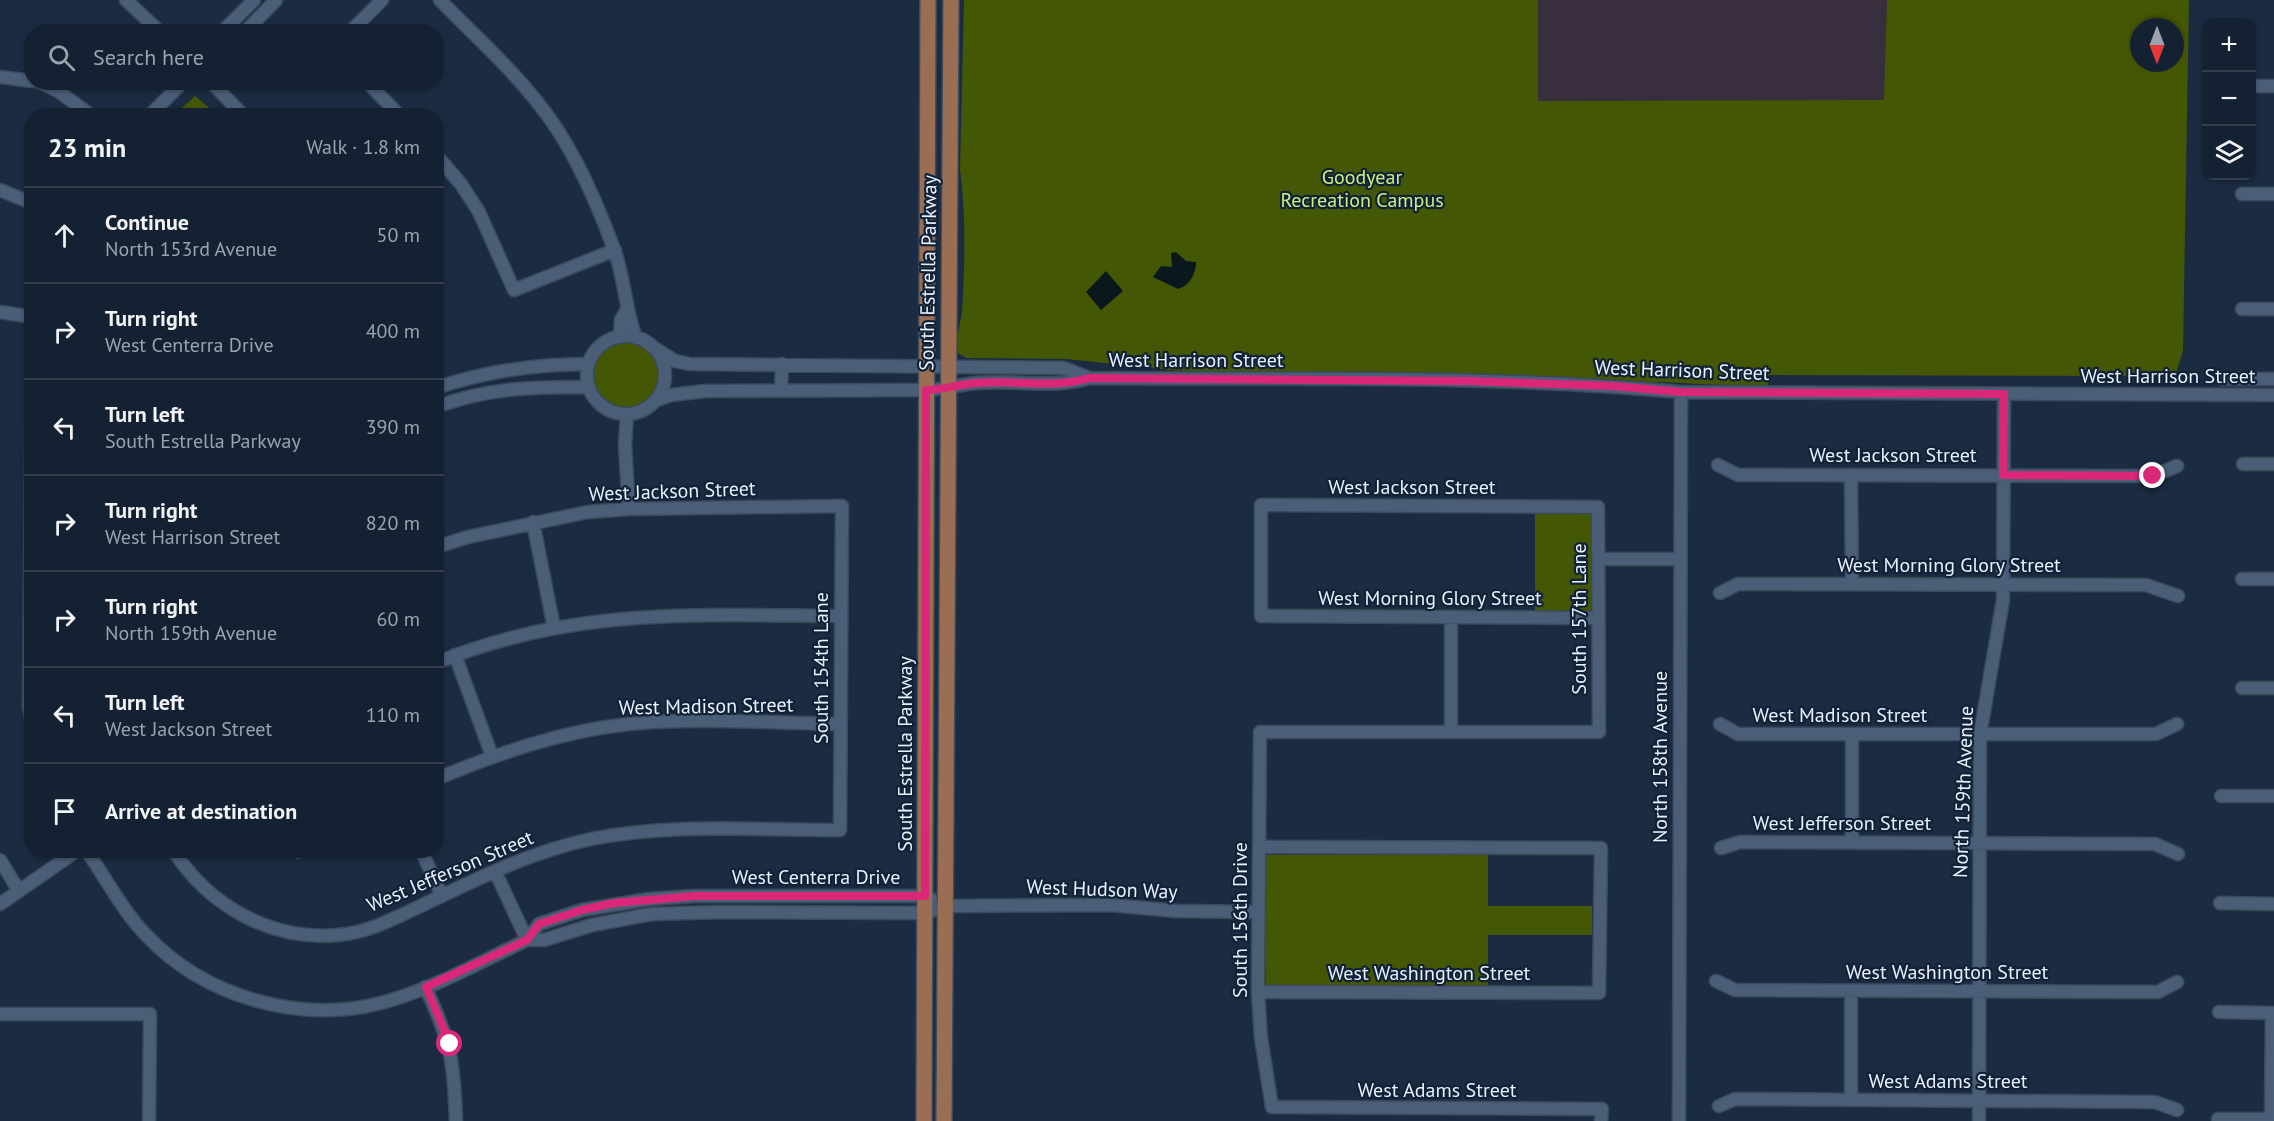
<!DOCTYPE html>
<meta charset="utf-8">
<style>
body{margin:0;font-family:"PT Sans",sans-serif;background:#212e3e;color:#f1f3f6}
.controls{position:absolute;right:18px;top:18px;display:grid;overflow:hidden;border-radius:12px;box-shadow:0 2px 4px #0004}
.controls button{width:54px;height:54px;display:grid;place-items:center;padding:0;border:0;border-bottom:2px solid #333e4d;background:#142132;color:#f1f3f6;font:30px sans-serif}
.compass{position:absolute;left:2130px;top:18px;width:54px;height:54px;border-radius:50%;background:#142132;box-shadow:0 2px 4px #0004;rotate:180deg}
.stop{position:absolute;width:18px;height:18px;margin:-14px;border:4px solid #db2777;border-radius:50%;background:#fff}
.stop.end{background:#db2777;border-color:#fff;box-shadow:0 2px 6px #0008}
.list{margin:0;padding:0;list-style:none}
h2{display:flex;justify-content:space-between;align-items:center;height:78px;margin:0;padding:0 24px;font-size:26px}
h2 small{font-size:20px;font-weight:400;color:#9da3ac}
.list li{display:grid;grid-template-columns:39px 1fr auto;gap:18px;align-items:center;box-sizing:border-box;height:96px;padding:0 24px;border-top:2px solid #333e4d}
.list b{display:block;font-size:22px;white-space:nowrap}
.list p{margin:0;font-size:20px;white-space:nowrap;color:#9da3ac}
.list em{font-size:20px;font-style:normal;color:#9da3ac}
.icon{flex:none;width:33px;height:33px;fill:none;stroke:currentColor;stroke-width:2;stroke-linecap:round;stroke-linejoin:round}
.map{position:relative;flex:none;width:2274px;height:1121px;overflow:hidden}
.search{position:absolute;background:#142132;box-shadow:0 2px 4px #0004;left:24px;top:24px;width:420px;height:66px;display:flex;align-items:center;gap:15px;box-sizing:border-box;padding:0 21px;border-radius:24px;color:#9da3ac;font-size:22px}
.panel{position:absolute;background:#142132;box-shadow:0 2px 4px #0004;left:24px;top:108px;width:420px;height:750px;border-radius:24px}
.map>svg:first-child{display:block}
.education{fill:#392e3d}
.green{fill:#445704;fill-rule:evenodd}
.water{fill:#0a181e}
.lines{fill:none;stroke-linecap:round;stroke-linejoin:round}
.minor-casing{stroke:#3b495b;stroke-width:15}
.major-casing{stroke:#3b495b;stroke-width:18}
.minor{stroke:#4b5e78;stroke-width:12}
.major{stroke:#9a6e53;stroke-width:15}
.route{stroke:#db2777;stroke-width:8}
.labels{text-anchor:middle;stroke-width:4.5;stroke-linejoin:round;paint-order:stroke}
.park-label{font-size:20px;fill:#cef180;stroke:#112238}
.street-label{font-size:20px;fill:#e8f1fd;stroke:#112238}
</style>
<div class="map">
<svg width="2274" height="1121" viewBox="0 0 2274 1121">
<rect width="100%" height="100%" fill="#1b2c42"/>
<path class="education" d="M1538,0H1887L1885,100L1537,101Z"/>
<path class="green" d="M964,0H1538V101L1884,100L1887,0H2189L2183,351L2175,376L1769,375L1768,387L1659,382L1588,385L1447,381L1169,370L1067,359L966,358L958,353C955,340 960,326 962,312C965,266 966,215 960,169ZM2139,27H2175V63H2139Z
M195,96L218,115H174Z
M592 377a34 34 0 1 1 68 0a34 34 0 1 1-68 0Z
M1535,511H1593V611H1535Z
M1488,854V906H1592V935H1488V986L1266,987V855Z"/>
<path class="water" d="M1176,252L1186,261L1196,262C1196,273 1190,286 1178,289L1153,277L1161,266L1172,267L1171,253Z
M1106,271L1123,291L1101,310L1086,292Z"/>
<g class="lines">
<g class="minor-casing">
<path id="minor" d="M126,0L160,32
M440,0C473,34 509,66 538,103C572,144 596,200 614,249C625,279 625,309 636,338
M222,32L254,0
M245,32L276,0
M350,32L382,0
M0,77L32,81
M39,82L58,91L92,116
M211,82L244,116
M367,82L400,116
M2252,86H2274
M149,116L183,82
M436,155L461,184L479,212L514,290L615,250
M0,190L32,203
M2242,194H2274
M2242,309H2274
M0,312L32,317
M587 375a39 39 0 1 1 78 0a39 39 0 1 1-78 0Z
M620,337L621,320L626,311
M653,347L675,361L690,364L1064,368L1089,378
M32,348L29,707L32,723
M2222,379H2274
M436,388C486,371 536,364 589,364
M781,390L782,364
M657,400L671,395L705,391L926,390C941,390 953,386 968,384C1008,378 1050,390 1089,378C1286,380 1485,374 1681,392L2274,395
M436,407C489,387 534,387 589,387
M627,414L625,445L629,509
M2243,464H2274
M1718,465L1738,475L2153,476L2177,466
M1851,475L1852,584
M533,522L554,628
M1599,559H1680
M2242,579H2274
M1720,593L1738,584L2146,585L2178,596
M1598,618L1261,616V505L1598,507L1599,732H1260L1258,992L1261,1038L1272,1107L1602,1109L1601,1121
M455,655L492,756
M436,663C570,607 699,615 840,616
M2242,688H2274
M1720,724L1738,734H2156L2177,724
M1451,732V617
M1852,734V842
M436,779C499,753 562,731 629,724C699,717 770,723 840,724
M2221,796H2274
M1721,848L1740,842L2155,844L2178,854
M86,850C106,878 123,912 147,936C205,997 299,1024 381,1003C431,990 480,962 527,940H544L592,925L652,914L722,912L926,913L944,906L1110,905L1177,911L1259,912
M173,850C209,906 271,941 338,935C370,933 403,914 431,901C483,876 534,851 591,839C672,823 758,830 840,830L842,506L629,509L588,512L468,537L436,547
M421,850L442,896
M298,852L300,850
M0,860L19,891
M495,871L527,940
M2220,903L2274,904
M0,904L78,850
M527,940L539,924L582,910L649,899L694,896H925L931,899
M1716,981L1735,990L2158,992L2177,982
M425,987C451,1041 454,1062 456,1121
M1258,992L1599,993L1601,848L1260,847
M2219,1012L2274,1013
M0,1014H150L149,1121
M1851,1100V991
M1719,1106L1735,1099L2155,1102L2177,1110
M2218,1119H2274
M2271,1119L2272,1013
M1679,1121L1681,392
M1979,1121L1980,735L2003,600L2004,394"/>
</g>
<g class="major-casing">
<path id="major" d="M924,1121L928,0
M944,1121L951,0"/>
</g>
<use href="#minor" class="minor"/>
<use href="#major" class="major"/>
</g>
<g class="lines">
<path class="route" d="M450,1044L426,987L527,940L539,924L582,910L614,903L694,896H925L926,390C941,390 953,386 968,384C1008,378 1050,390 1089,378L1468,381L1612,386L1681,392L2004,394L2003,475L2153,476"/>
</g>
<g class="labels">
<g class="park-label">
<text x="1362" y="184">Goodyear<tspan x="1362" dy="23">Recreation Campus</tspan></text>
</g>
<g class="street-label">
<text transform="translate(928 273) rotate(-89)" y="7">South Estrella Parkway</text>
<text x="1196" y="367">West Harrison Street</text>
<text transform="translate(1682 370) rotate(2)" y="7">West Harrison Street</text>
<text x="2168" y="383">West Harrison Street</text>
<text x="1893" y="462">West Jackson Street</text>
<text x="1412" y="494">West Jackson Street</text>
<text transform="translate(672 491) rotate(-2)" y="7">West Jackson Street</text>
<text x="1949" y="572">West Morning Glory Street</text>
<text x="1430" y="605">West Morning Glory Street</text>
<text transform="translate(1579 619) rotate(-90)" y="7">South 157th Lane</text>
<text transform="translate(821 668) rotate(-90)" y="7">South 154th Lane</text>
<text transform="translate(706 706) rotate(-1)" y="7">West Madison Street</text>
<text x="1840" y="722">West Madison Street</text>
<text transform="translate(905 754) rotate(-90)" y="7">South Estrella Parkway</text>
<text transform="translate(1660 757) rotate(-90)" y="7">North 158th Avenue</text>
<text transform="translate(1963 792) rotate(-88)" y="7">North 159th Avenue</text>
<text x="1842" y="830">West Jefferson Street</text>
<text transform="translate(450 871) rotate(-23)" y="7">West Jefferson Street</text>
<text x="816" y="884">West Centerra Drive</text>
<text transform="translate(1102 889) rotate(2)" y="7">West Hudson Way</text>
<text transform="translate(1240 920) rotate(-90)" y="7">South 156th Drive</text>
<text x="1947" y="979">West Washington Street</text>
<text x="1429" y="980">West Washington Street</text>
<text x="1948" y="1088">West Adams Street</text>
<text x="1437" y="1097">West Adams Street</text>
</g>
</g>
</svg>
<div class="controls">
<button>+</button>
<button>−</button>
<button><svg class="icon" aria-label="layers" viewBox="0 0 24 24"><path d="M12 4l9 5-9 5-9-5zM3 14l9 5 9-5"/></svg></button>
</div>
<svg class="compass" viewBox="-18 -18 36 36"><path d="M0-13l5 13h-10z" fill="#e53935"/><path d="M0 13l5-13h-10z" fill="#9da3ac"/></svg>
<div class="stop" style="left:450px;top:1044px"></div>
<div class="stop end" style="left:2153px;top:476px"></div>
<div class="search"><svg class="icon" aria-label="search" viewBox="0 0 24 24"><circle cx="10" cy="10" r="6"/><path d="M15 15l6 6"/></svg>Search here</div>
<section class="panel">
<h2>23 min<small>Walk · 1.8 km</small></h2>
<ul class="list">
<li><svg class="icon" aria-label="ahead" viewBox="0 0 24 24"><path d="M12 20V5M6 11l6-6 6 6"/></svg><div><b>Continue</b><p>North 153rd Avenue</p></div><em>50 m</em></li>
<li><svg class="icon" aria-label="right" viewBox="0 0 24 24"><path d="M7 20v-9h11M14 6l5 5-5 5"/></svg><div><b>Turn right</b><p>West Centerra Drive</p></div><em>400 m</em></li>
<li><svg class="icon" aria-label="left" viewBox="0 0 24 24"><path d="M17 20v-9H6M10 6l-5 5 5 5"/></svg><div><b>Turn left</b><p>South Estrella Parkway</p></div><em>390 m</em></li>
<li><svg class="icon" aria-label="right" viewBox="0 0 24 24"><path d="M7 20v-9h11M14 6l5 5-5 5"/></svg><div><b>Turn right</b><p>West Harrison Street</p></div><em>820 m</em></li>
<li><svg class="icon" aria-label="right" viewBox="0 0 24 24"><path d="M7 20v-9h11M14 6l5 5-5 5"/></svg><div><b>Turn right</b><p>North 159th Avenue</p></div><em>60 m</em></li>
<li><svg class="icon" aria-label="left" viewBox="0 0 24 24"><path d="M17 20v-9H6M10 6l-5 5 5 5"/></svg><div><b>Turn left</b><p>West Jackson Street</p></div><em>110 m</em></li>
<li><svg class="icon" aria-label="arrive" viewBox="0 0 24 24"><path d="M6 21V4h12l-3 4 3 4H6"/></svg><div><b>Arrive at destination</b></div></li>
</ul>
</section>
</div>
